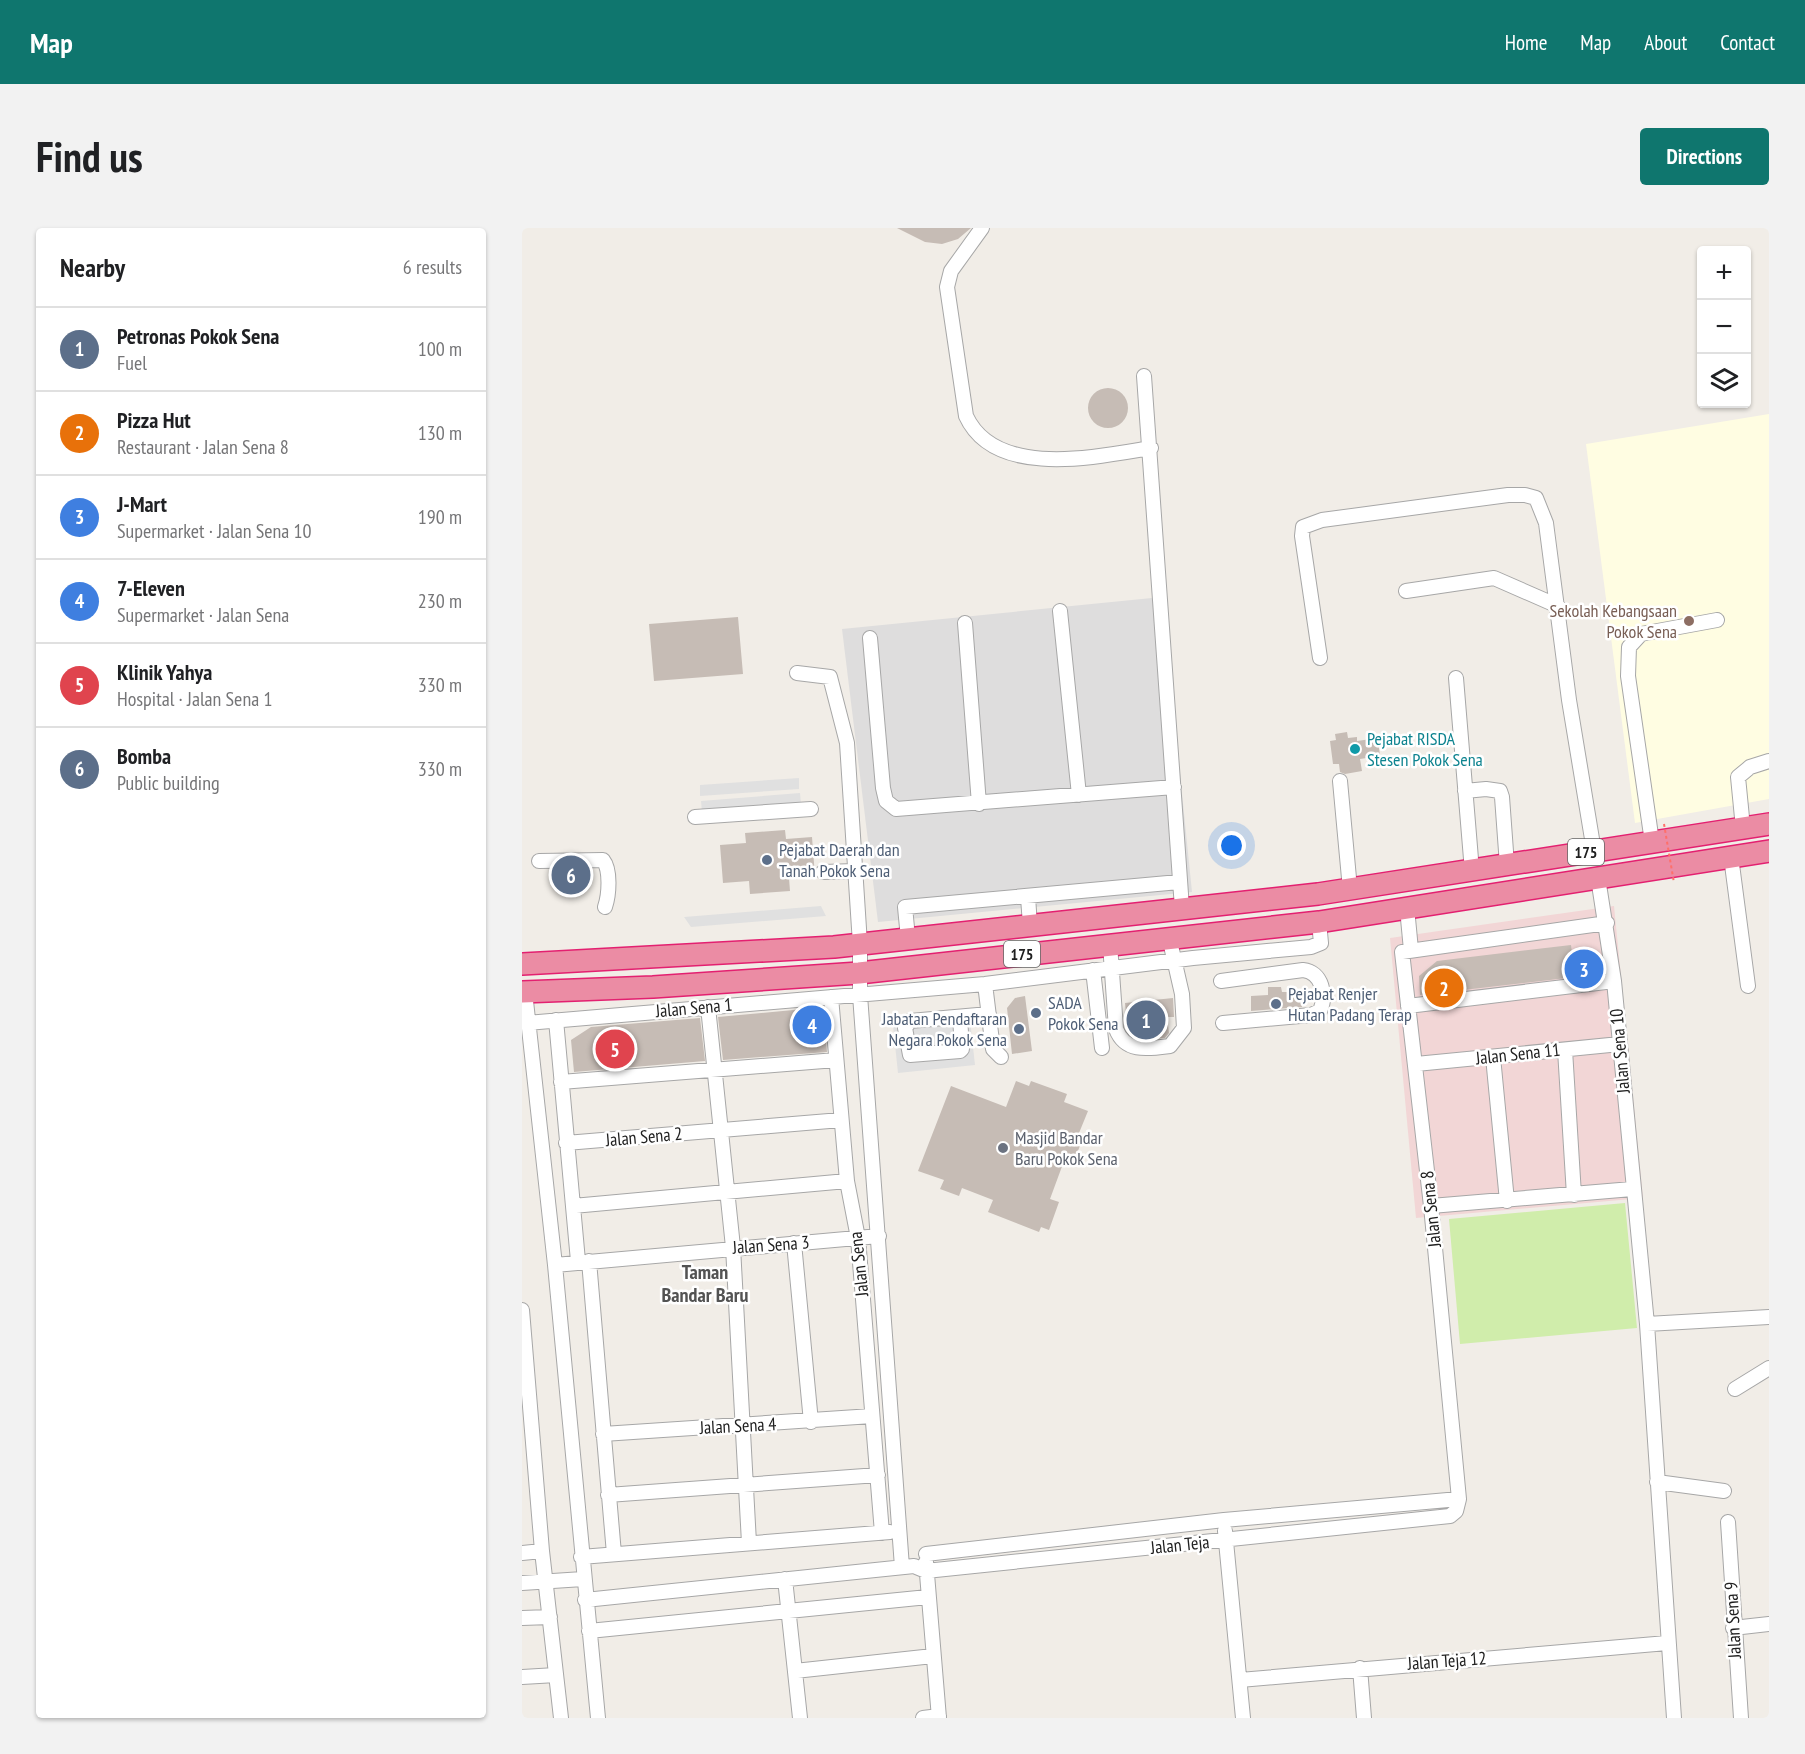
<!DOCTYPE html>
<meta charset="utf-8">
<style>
body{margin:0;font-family:"PT Sans Narrow",sans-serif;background:#f2f2f2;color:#202124}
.controls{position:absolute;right:18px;top:18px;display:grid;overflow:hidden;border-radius:6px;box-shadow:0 2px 4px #0004}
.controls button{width:54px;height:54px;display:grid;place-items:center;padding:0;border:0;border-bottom:2px solid #e0e0e0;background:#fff;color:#202124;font:30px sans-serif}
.you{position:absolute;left:710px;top:618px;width:21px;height:21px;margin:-15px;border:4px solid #fff;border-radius:50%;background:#1a73e8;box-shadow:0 0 0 9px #1a73e833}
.badge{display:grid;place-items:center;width:39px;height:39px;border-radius:50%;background:#0f766e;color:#fff;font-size:20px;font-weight:700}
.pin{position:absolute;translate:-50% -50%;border:3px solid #fff;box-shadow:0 2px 6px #0006}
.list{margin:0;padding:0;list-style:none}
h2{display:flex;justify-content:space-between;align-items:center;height:78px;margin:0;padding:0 24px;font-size:26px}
h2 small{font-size:20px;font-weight:400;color:#757577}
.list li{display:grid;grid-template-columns:39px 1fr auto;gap:18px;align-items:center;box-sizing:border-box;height:84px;padding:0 24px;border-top:2px solid #e0e0e0}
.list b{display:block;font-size:22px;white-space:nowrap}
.list p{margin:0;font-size:20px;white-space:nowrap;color:#757577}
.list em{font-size:20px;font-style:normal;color:#757577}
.icon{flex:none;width:33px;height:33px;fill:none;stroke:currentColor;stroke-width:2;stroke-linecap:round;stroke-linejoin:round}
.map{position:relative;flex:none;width:1247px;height:1490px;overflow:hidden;border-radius:6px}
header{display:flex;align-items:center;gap:36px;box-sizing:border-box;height:84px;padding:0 30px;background:#0f766e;color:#fff}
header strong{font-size:28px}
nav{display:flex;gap:33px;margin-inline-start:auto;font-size:21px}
.intro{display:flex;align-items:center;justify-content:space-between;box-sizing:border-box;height:144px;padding:0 36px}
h1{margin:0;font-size:42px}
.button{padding:15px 27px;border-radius:6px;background:#0f766e;color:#fff;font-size:21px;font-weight:700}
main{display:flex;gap:36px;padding:0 36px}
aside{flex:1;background:#fff;border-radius:6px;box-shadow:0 2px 4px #0004}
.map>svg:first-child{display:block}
.residential{fill:#dedddd}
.commercial{fill:#f2d6d6}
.education{fill:#fffde2}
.grass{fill:#d0edab}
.parking{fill:#e0e0e0}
.building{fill:#c6bcb5}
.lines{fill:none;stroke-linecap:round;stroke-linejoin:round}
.minor-casing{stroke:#a7a7a7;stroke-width:16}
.highway-casing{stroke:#e32070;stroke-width:24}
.minor{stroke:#fff;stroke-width:14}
.highway{stroke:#eb8ca4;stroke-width:21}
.path-bridge{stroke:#ff6f6a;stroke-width:2;stroke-dasharray:3 3;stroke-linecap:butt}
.education-dot{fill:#8d6e63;stroke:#fff;stroke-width:2}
.culture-dot{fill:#0f9aa8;stroke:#fff;stroke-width:2}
.service-dot{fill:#5c6f8a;stroke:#fff;stroke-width:2}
.worship-dot{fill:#6b7280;stroke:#fff;stroke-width:2}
.labels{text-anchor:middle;stroke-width:5;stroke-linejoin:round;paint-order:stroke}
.shield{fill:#fff;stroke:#636363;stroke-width:1.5}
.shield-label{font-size:16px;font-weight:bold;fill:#202020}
.education-label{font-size:18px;fill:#785e54;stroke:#fff;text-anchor:end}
.culture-label{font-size:18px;fill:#0d838f;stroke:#fff;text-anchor:start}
.service-label{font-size:18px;fill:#4e5e75;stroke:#fff;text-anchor:start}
.street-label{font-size:18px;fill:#202020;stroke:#fff}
.worship-label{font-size:18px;fill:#5b616d;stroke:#fff;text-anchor:start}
.neighbourhood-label{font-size:20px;font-weight:bold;fill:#535353;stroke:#fff}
</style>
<header>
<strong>Map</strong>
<nav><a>Home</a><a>Map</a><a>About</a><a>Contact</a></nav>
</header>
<div class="intro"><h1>Find us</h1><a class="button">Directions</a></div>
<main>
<aside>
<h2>Nearby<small>6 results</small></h2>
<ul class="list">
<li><span class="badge" style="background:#5c6f8a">1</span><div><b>Petronas Pokok Sena</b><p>Fuel</p></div><em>100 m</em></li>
<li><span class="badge" style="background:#e8710a">2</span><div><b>Pizza Hut</b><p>Restaurant · Jalan Sena 8</p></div><em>130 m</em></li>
<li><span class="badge" style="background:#3f7fe0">3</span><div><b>J-Mart</b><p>Supermarket · Jalan Sena 10</p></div><em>190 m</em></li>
<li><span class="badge" style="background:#3f7fe0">4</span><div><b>7-Eleven</b><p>Supermarket · Jalan Sena</p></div><em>230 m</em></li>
<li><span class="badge" style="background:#e0444e">5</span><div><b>Klinik Yahya</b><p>Hospital · Jalan Sena 1</p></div><em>330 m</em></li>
<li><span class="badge" style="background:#5c6f8a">6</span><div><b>Bomba</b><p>Public building</p></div><em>330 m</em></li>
</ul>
</aside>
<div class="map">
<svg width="1247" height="1490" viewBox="0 0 1247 1490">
<rect width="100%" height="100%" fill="#f1ede7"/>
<path class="residential" d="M640,369L670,664L356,694L320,401Z"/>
<path class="commercial" d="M1092,678L1121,970L894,990L868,710Z"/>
<path class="education" d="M1247,186V571L1113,595L1064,216Z"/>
<path class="grass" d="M1103,975L1115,1100L938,1116L927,991Z"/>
<path class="parking" d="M277,550V561L178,568V557Z
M278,565L279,576L180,584L179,573Z
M299,678L304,688L169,699L162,689Z
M422,783L448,792L453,837L376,845L370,788Z"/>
<path class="building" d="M375,0H449L436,11L420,16L403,14Z
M566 180a20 20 0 1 1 40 0a20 20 0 1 1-40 0Z
M216,389L221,446L132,453L127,396Z
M825,504L826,510L835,509V513L856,510L858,528L838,531L840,543L823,546L818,544L817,536H811L808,513L814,512L813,506Z
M263,602L264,611L290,609L293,648L267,650L268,663L228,666L227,653L201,655L198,617L224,615L223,605Z
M1049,717L1053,749L898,767L897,748L915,733Z
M746,759H759L760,764H779L780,779L729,783V768L746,767Z
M503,768L510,823L490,826L485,780L493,770Z
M651,770L652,789H645L647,805L643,810L622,811L620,792L605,794L603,775Z
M292,780L302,788L305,824L201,832L196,789Z
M178,790L183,833L52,844L49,812L69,799Z
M494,853L507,858L509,853L545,866L542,874L566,883L557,905L562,907L551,936L542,933L528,971L537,974L527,1002L519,999L517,1004L466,984L471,972L440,960L437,968L418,961L422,952L396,943L429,858L484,879Z"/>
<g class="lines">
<g class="minor-casing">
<path id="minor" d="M460,0L429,43L425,59L444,188C473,251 574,229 629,220
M622,148L660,680
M884,363L972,350L1036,378
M538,383L557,567
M443,395L457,576
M348,410L361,560L364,573L374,581L652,559
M798,430L780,308L781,299L800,292L986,267H1003L1014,270L1024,295L1047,472L1072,623
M275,445L308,449L325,515L338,716V767L380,1339
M934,450L950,643
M818,553L828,661
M943,563L964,561L978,563L980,569L985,637
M173,589L289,581
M1221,600L1216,549L1228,539L1247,533
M1130,614L1106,448L1107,419L1119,406L1195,392
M1209,629L1226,758
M17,633L81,632C89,642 87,667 83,679
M301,644L333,643
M1076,650L1092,753L1125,1096L1152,1490
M506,669L508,697
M885,680L889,722
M386,710L383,679L657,654
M588,716L594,801C603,825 626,821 648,818L662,800L660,766L647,709
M571,742L580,820
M699,753L781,742C800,744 805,767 798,783L789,787L701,795
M463,756L471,821L479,829
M3,764L33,1037L76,1490
M309,769L325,953L336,1010L360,1305
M886,778L1092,753
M186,779L211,1019L227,1315
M438,789L440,821L438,823L388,827L383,800L388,793L467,786
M34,792L56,1033
M5,795L463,756L671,730L789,719L799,715L797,694
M1043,822L1052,967
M971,829L985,973
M894,836L1098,816
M39,854L314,832
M44,915L319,892
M51,978L325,953
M909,978L1110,961
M272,1015L289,1194
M67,1033L92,1326
M33,1037L357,1008
M0,1082L20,1323L39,1490
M1125,1096L1247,1089
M1213,1161L1247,1140
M81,1206L350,1188
M1135,1254L1202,1263
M86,1267L356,1247
M1206,1294L1219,1490
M703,1303L721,1490
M0,1325L20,1323
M404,1326L702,1292L937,1271
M59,1329L368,1304
M404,1334L417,1490
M263,1351L278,1490
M0,1355L61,1351
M63,1372L392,1338L404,1343L928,1288L934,1283L937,1271L909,978L880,724L1085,695
M0,1390L28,1389
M1211,1400L1247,1396
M67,1403L406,1369
M838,1440L842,1490
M273,1443L411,1428
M0,1449L34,1447
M718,1452L1145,1415
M401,1490L417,1488"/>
</g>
<g class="highway-casing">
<path id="highway" d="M0,736L312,719L796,666L1247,596
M0,764L131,759L337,745L797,694L1247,623"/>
</g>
<use href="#minor" class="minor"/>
<use href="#highway" class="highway"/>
<path class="path-bridge" d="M1142,596L1152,655"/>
</g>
<circle class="education-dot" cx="1167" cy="393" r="6"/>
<circle class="culture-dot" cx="833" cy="521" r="6"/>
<g class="service-dot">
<circle cx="245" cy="632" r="6"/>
<circle cx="754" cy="776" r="6"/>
<circle cx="514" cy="785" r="6"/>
<circle cx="497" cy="801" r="6"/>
</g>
<circle class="worship-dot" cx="481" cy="920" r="6"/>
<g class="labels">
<g class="shield">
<rect x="1046" y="611" width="36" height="26" rx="4.5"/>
<rect x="482" y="713" width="36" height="26" rx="4.5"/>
</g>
<g class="shield-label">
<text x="1064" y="630">175</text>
<text x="500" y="732">175</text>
</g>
<g class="education-label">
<text x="1155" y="389">Sekolah Kebangsaan<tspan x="1155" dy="21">Pokok Sena</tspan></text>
</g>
<g class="culture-label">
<text x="845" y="517">Pejabat RISDA<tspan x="845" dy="21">Stesen Pokok Sena</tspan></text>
</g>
<g class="service-label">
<text x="257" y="628">Pejabat Daerah dan<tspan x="257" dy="21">Tanah Pokok Sena</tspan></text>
<text x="766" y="772">Pejabat Renjer<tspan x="766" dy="21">Hutan Padang Terap</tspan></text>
<text x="526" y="781">SADA<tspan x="526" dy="21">Pokok Sena</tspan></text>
<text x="485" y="797" text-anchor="end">Jabatan Pendaftaran<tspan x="485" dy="21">Negara Pokok Sena</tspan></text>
</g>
<g class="street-label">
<text transform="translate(172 780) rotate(-5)" y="6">Jalan Sena 1</text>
<text transform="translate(1098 823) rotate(-95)" y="6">Jalan Sena 10</text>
<text transform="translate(996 826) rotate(-6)" y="6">Jalan Sena 11</text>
<text transform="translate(122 909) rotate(-5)" y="6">Jalan Sena 2</text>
<text transform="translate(909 981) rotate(-96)" y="6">Jalan Sena 8</text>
<text transform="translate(249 1017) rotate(-4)" y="6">Jalan Sena 3</text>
<text transform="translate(337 1036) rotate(-96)" y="6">Jalan Sena</text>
<text transform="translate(216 1198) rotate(-3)" y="6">Jalan Sena 4</text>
<text transform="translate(658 1317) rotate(-6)" y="6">Jalan Teja</text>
<text transform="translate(1211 1392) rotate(-93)" y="6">Jalan Sena 9</text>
<text transform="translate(925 1433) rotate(-4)" y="6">Jalan Teja 12</text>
</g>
<g class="worship-label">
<text x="493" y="916">Masjid Bandar<tspan x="493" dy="21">Baru Pokok Sena</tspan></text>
</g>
<g class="neighbourhood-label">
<text x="183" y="1051">Taman<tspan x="183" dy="23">Bandar Baru</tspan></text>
</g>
</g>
</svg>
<div class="controls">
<button>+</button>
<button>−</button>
<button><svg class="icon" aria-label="layers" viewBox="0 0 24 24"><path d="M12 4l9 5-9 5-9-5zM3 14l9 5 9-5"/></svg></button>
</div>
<div class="you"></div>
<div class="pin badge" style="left:624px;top:792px;background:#5c6f8a">1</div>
<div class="pin badge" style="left:922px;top:760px;background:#e8710a">2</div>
<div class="pin badge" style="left:1062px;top:741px;background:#3f7fe0">3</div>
<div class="pin badge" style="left:290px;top:797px;background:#3f7fe0">4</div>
<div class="pin badge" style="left:93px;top:821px;background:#e0444e">5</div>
<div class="pin badge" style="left:49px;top:647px;background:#5c6f8a">6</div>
</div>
</main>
